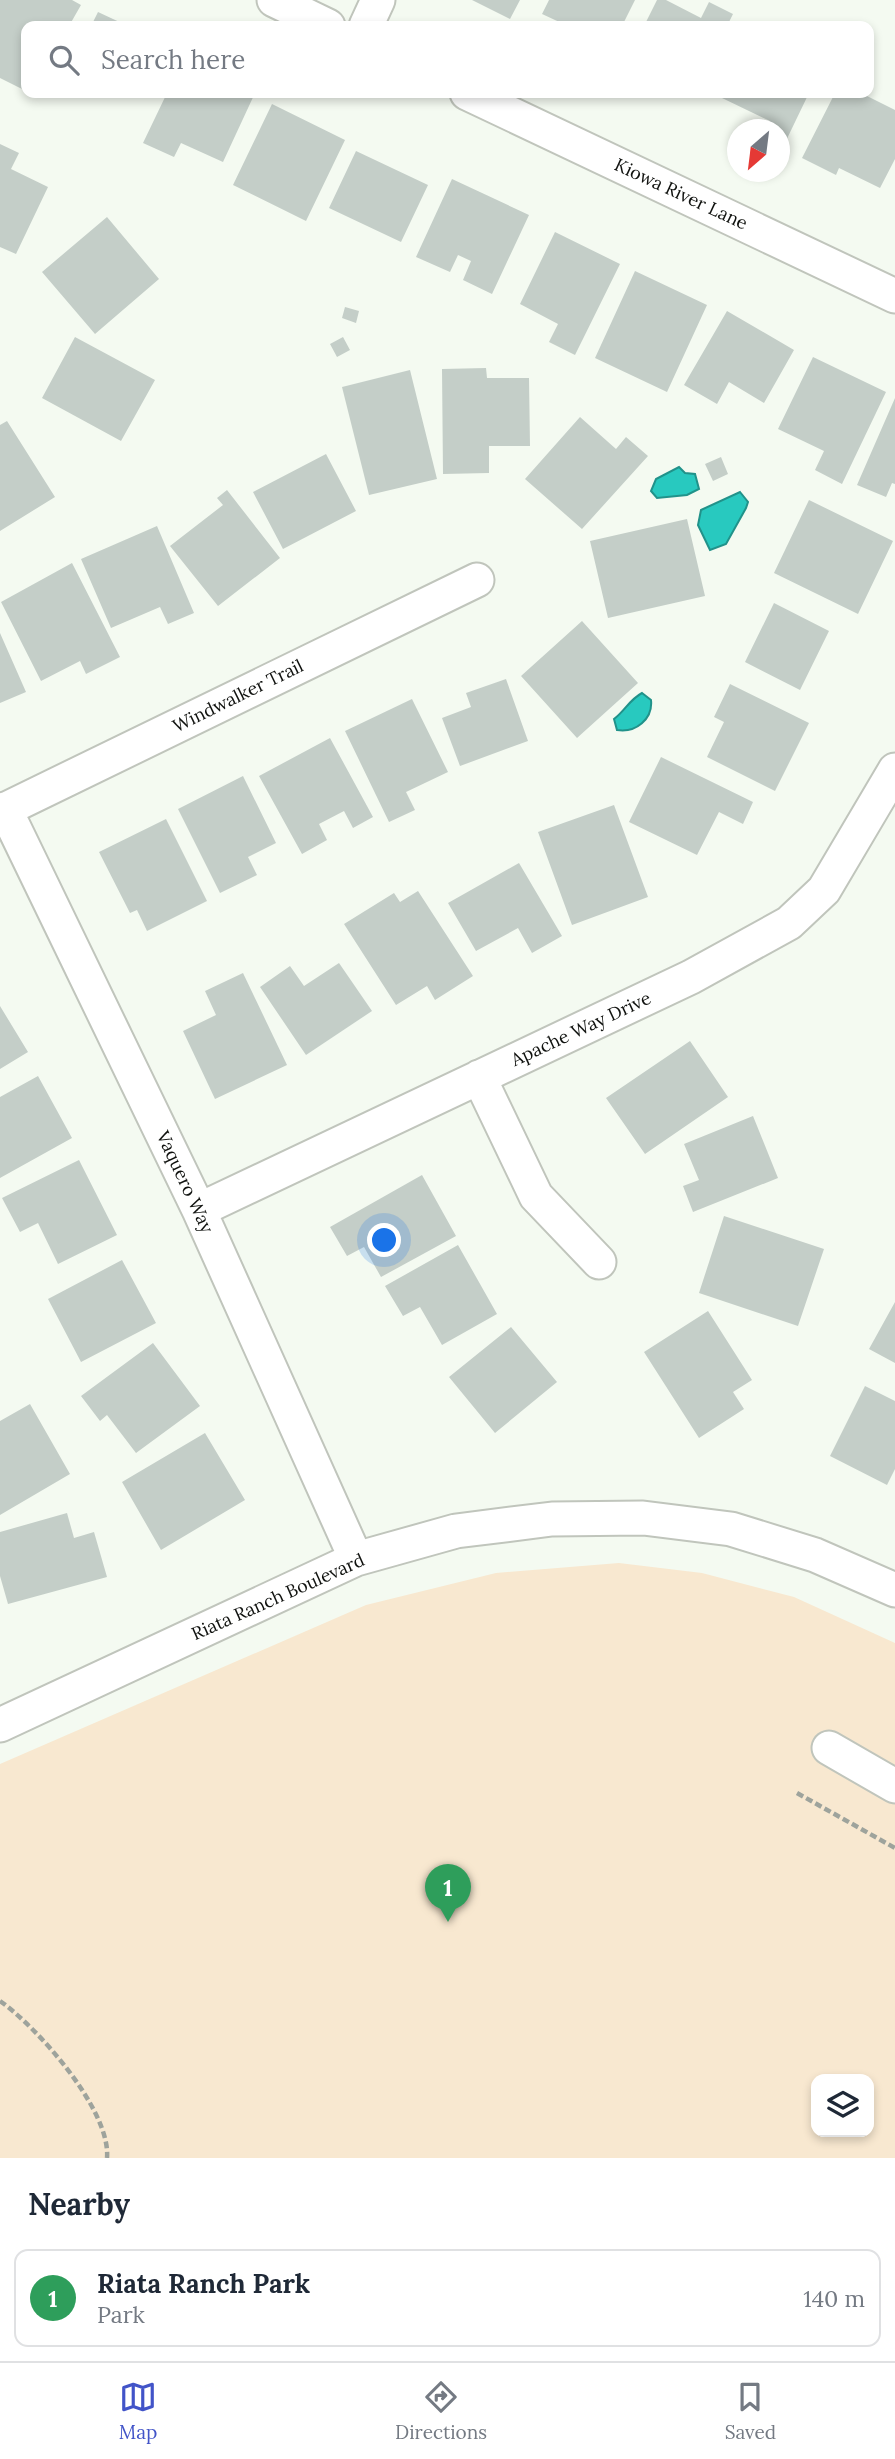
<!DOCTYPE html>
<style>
body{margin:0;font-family:Lora,serif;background:#f6f6f7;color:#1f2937}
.controls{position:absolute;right:21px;bottom:21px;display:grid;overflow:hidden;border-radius:14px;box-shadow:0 4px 10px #0003}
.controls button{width:63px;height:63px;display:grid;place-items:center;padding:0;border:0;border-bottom:2px solid #e0e1e3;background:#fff;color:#1f2937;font:35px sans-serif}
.compass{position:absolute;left:727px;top:119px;width:63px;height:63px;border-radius:50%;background:#fff;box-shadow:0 4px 10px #0003;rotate:208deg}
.you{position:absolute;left:385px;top:1241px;width:24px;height:24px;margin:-18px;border:5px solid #fff;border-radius:50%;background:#1a73e8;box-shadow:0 0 0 10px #1a73e833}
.badge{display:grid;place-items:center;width:46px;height:46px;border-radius:50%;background:#4254c8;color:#fff;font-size:23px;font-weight:700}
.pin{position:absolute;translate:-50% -58px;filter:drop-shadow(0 2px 4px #0008)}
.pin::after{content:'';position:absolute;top:37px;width:24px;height:21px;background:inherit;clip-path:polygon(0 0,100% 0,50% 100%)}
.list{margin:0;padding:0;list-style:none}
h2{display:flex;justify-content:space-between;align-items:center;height:91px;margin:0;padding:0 28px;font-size:30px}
h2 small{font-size:23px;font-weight:400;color:#747a83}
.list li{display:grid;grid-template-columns:46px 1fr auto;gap:21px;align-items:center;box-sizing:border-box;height:98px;margin:0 14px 14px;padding:0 14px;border:2px solid #e0e1e3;border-radius:14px}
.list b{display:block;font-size:26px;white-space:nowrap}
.list p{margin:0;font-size:23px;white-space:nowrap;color:#747a83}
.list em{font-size:23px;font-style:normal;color:#747a83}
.icon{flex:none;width:38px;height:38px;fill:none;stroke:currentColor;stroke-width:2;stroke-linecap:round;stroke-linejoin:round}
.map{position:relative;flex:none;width:895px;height:2158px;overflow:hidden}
.search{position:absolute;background:#fff;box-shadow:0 4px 10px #0003;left:21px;right:21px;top:21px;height:77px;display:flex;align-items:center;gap:18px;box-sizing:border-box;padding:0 24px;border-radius:14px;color:#747a83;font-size:26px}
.sheet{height:203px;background:#fff}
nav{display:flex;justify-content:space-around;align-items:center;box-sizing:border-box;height:98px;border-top:2px solid #e0e1e3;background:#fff;font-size:19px;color:#747a83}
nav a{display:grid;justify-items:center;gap:4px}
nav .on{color:#4254c8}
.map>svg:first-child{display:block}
.green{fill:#f8e8d0;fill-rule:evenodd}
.water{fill:#28c9bf;stroke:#21928a;stroke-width:2}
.building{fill:#c4cec8}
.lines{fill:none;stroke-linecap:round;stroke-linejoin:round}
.minor-casing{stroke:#c0c5bc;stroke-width:37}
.path{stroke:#9ea39c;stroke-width:4.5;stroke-dasharray:7 3.5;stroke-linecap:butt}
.minor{stroke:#fff;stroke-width:33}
.labels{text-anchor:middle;stroke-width:5;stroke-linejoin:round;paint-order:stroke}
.street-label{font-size:18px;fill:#10120f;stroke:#fff}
</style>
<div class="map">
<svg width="895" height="2158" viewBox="0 0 895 2158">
<rect width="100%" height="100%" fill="#f4faf1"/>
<path class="green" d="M619,1563L702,1573L794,1597L895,1643V2158H0V1764L366,1605L496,1573ZM816,2079H869V2132H816Z"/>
<path class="water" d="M679,467L685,473L695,474L699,489L687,495L657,498L651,491L656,479Z
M740,492L748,502L746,508L726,544L710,550L698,525L701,510Z
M642,693L651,700C653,719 636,733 617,730L614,719C625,711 629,700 642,693Z"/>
<path class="building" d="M0,0H72L81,5L69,26H26V91L0,78Z
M472,0H520L510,19Z
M549,0H635L622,26H568L542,14Z
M657,0H666L701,18L709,2L733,14L727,26H644Z
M98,12L128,26H91Z
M167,93H255L223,162L181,143L174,157L143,143Z
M724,93H809L782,149L780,130H765L770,121L722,98Z
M835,93H869L867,96L895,110V159L880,188L839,168L836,175L802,158Z
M272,104L345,140L306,221L233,185Z
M0,144L19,153L11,169L48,187L16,254L0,247Z
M356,151L428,185L401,242L329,208Z
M452,179L529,215L492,294L463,280L471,261L458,255L450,272L416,257Z
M107,217L159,279L95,334L42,272Z
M555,232L620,264L575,355L549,342L558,324L520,304Z
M635,271L707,305L667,392L595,358Z
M345,307L359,311L356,323L342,318Z
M727,311L794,350L764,403L729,382L717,404L684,385Z
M75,337L155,380L121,441L42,398Z
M343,337L350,350L337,357L330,344Z
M813,357L886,392L842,484L815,470L824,451L778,429Z
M486,368L487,378H529L530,446H489V473L443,474L442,369Z
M410,370L437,479L369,495L342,387Z
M895,398V484L892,483L886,497L857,485Z
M580,417L616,449L626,437L648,456L582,529L525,479Z
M7,421L55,497L0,531V425Z
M326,454L356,511L283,549L253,492Z
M721,457L728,474L713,481L705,464Z
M227,490L280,558L218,606L170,546L223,505L217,498Z
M809,500L893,541L858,614L774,573Z
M687,519L705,596L608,618L590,541Z
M157,526L194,613L168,624L160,607L111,628L81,559Z
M72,563L120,657L86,674L80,661L41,681L1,602Z
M774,603L829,631L800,690L745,662Z
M582,621L638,683L577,738L521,676Z
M0,633L26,692L0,703Z
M506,679L528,741L460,766L442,718L471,707L466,693Z
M730,684L809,723L775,791L707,757L724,722L714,717Z
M412,699L448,772L406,792L415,810L389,822L345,731Z
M330,738L373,817L353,828L344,811L319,824L327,840L302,854L259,776Z
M661,757L753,802L743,824L719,812L697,855L629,822Z
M243,776L276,843L248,857L257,875L220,893L178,809Z
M614,805L648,897L572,925L538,832Z
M166,819L207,901L147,931L137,910L130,913L99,852Z
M519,863L562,936L532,953L518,928L476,951L448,903Z
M418,891L473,976L435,1000L427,986L396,1005L344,924L394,893L400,902Z
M339,963L372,1011L306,1055L260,987L290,966L304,986Z
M243,973L287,1065L215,1099L183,1031L216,1015L205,991Z
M0,1006L28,1052L0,1069Z
M690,1041L728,1097L645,1154L606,1098Z
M38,1076L72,1138L0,1178V1097Z
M753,1116L778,1178L693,1212L683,1186L699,1180L684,1144Z
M79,1160L117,1235L58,1264L38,1223L20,1232L2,1198Z
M422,1175L456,1236L381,1277L364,1247L347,1256L330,1227Z
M724,1216L824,1249L798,1326L699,1293Z
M458,1245L497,1314L442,1345L420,1307L403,1316L385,1286Z
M122,1260L156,1323L81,1362L48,1299Z
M895,1302V1363L869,1349Z
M708,1311L752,1380L733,1392L744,1409L699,1438L644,1352Z
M511,1327L557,1382L495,1433L449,1377Z
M153,1343L200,1406L136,1453L107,1415L100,1421L81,1396Z
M865,1386L895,1401V1469L887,1485L830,1456Z
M30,1404L70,1474L0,1515V1421Z
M205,1433L245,1500L161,1550L122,1482Z
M67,1513L74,1538L94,1532L107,1577L8,1604L0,1576V1532Z"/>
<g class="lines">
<g class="minor-casing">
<path id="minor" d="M274,0L328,26
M366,26L378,0
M467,93L895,296
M5,809L199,1210L356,1559
M0,812L477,580
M479,1077L536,1196L599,1262
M199,1210L691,977L789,923L824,890L895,770
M0,1725L356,1559L456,1531L552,1519L643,1518L731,1529L815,1555L895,1590
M829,1748L895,1786"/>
</g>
<path class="path" d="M797,1793L895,1848
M0,2001C37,2027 111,2110 107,2158"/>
<use href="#minor" class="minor"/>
</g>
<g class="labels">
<g class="street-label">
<text transform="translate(681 194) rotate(25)" y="6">Kiowa River Lane</text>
<text transform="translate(238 696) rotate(-26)" y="6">Windwalker Trail</text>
<text transform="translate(581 1029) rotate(-25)" y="6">Apache Way Drive</text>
<text transform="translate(185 1182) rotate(65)" y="6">Vaquero Way</text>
<text transform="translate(278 1597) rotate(-24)" y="6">Riata Ranch Boulevard</text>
</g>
</g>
</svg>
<div class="controls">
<button><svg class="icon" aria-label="layers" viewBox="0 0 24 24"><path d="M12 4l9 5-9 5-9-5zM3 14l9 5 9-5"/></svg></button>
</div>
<svg class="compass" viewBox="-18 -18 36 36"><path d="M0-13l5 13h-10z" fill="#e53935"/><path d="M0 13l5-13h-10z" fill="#747a83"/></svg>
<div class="you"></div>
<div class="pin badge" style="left:448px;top:1922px;background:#2e9e5b">1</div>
<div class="search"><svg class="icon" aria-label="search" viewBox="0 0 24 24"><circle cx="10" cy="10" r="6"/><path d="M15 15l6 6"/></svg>Search here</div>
</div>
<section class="sheet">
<h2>Nearby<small></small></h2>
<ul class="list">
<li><span class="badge" style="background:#2e9e5b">1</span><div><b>Riata Ranch Park</b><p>Park</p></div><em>140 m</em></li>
</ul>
</section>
<nav>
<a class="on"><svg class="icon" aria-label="map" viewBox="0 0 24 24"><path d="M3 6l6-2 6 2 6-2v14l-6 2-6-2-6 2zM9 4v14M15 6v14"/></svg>Map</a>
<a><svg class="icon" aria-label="directions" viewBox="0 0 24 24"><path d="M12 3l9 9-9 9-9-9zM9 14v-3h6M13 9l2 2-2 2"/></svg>Directions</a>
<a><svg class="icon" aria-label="saved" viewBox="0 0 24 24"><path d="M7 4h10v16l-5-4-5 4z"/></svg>Saved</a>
</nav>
